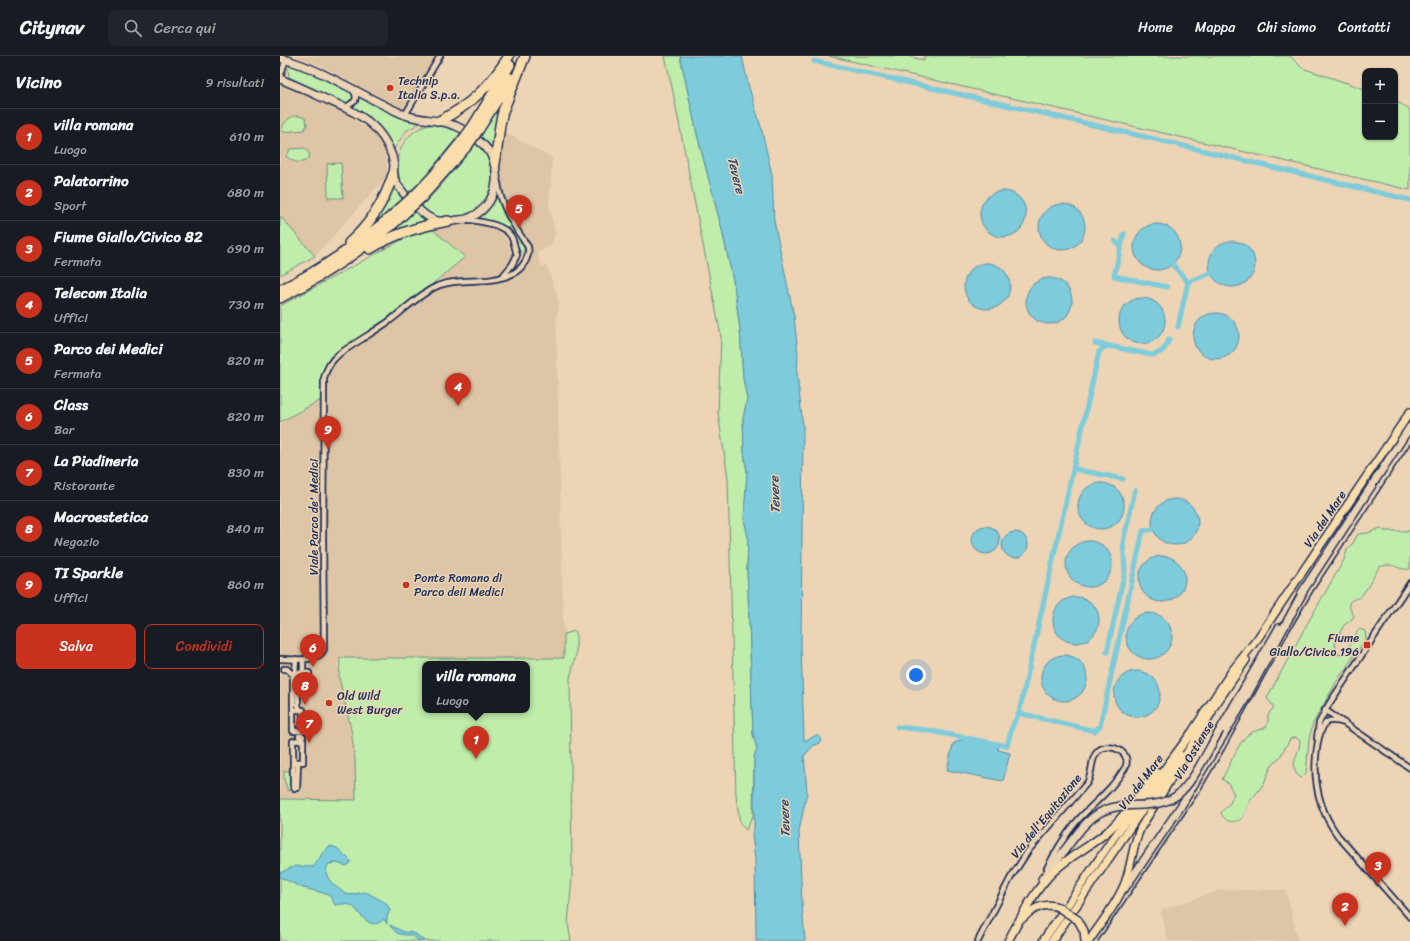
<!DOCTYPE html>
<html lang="it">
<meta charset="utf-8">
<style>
body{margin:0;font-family:Sriracha,sans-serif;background:#20242c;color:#f1f3f6}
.controls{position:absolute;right:12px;top:12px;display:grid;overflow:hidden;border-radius:8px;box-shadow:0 1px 3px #0004}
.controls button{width:36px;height:36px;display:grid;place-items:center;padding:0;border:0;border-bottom:1px solid #363941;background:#171b24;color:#f1f3f6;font:20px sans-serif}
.you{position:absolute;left:636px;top:619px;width:14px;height:14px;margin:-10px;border:3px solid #fff;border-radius:50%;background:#1a73e8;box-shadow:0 0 0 6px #1a73e833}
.badge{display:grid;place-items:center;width:26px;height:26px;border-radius:50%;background:#c8321e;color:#fff;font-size:13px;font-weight:700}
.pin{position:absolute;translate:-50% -33px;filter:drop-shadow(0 1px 2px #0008)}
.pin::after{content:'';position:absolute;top:21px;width:14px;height:12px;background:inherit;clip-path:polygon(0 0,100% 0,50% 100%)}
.popup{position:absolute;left:142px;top:605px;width:108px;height:52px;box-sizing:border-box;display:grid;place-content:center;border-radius:8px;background:#171b24;filter:drop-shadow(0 1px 3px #0005);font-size:13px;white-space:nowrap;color:#9ea1a6}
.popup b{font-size:15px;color:#f1f3f6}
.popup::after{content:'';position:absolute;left:50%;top:100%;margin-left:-8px;border:8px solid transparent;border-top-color:#171b24}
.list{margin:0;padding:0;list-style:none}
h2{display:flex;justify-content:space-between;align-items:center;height:52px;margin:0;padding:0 16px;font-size:17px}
h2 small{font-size:13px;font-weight:400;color:#9ea1a6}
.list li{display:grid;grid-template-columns:26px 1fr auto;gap:12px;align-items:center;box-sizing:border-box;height:56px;padding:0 16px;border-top:1px solid #363941}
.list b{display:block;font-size:15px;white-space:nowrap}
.list p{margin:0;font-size:13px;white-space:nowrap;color:#9ea1a6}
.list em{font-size:13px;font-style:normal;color:#9ea1a6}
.actions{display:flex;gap:8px;padding:12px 16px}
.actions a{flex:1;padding:9px 0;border:1px solid #c8321e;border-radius:8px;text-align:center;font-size:14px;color:#c8321e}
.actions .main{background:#c8321e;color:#fff}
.icon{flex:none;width:22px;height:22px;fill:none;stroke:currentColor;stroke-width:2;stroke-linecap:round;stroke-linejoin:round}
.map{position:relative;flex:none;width:1130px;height:885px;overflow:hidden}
header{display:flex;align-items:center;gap:24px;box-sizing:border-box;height:56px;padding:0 20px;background:#171b24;border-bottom:1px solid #363941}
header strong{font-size:19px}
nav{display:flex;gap:22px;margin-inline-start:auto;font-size:14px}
.search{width:280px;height:36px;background:#20242c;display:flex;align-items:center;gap:10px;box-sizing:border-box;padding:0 14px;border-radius:8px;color:#9ea1a6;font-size:15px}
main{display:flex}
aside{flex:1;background:#171b24}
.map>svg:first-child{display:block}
.built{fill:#ddc5a5}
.green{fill:#c0edaa;stroke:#6e8e84;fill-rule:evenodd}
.water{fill:#7dcbdb;stroke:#568da9}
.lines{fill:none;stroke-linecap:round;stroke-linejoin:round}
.canal{stroke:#7dcbdb;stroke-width:5}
.street-casing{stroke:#1b2f5e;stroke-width:8}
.secondary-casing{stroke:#1b2f5e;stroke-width:10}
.primary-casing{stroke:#1b2f5e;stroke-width:10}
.highway-casing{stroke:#1b2f5e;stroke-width:12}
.street{stroke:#ecd4b4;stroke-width:4.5}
.secondary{stroke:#ecd4b4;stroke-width:7}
.primary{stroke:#faddab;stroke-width:7}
.highway{stroke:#faddab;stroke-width:9}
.rail{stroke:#1b2f5e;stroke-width:1.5}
.secondary-bridge-casing{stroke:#1b2f5e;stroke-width:10;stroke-linecap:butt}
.primary-bridge-casing{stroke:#1b2f5e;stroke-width:10;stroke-linecap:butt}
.highway-bridge-casing{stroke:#1b2f5e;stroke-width:12;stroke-linecap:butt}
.secondary-bridge{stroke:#ecd4b4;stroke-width:7}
.primary-bridge{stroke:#faddab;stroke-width:7}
.highway-bridge{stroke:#faddab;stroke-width:9}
.poi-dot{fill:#c8321e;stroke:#ecd4b4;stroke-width:1.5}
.labels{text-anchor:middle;stroke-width:3;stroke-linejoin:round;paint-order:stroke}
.poi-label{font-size:12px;fill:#1b2f5e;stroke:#ecd4b4;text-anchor:start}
.street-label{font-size:12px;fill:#1b2f5e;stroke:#ecd4b4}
.water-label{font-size:13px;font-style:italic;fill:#2a4671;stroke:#ecd4b4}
</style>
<header>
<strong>Citynav</strong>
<div class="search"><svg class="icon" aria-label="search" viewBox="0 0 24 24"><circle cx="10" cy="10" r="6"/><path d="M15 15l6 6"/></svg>Cerca qui</div>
<nav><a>Home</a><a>Mappa</a><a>Chi siamo</a><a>Contatti</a></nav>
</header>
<main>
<aside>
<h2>Vicino<small>9 risultati</small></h2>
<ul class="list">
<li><span class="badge">1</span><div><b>villa romana</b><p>Luogo</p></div><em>610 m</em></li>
<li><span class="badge">2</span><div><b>Palatorrino</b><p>Sport</p></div><em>680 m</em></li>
<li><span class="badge">3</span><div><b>Fiume Giallo/Civico 82</b><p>Fermata</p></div><em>690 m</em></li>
<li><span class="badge">4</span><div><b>Telecom Italia</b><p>Uffici</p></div><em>730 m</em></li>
<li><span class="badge">5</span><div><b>Parco dei Medici</b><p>Fermata</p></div><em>820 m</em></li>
<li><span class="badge">6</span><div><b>Class</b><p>Bar</p></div><em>820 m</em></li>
<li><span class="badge">7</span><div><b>La Piadineria</b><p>Ristorante</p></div><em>830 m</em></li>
<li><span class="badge">8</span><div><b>Macroestetica</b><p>Negozio</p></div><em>840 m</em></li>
<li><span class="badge">9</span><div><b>TI Sparkle</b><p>Uffici</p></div><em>860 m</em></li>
</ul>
<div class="actions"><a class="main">Salva</a><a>Condividi</a></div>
</aside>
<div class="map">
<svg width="1130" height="885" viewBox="0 0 1130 885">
<rect width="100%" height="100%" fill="#ecd4b4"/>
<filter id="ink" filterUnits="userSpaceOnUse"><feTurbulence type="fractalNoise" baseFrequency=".025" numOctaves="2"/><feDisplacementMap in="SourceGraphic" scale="8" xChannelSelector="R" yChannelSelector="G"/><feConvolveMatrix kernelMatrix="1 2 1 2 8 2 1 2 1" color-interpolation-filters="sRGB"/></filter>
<g filter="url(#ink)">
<path class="built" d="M14,0H155L125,54L43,11Z
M0,26L56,52L96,78L106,98L107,120L35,200L0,160Z
M222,75L272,102L269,150L275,178L272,188L257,198L262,211L266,209L276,236L279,250L276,266L284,602H60L57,608L75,700L76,742L74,744H70L0,743V370L44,322L53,303L160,229L162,220L184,201L152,173L188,167L202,170L219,175L226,182L229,189L230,196L237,199L244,207L248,191L223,150L216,118Z
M941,834H1006L1018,885H889L887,881L881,854Z"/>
<path class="green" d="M385,0H400L417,78L442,174L454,229L460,273L463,322L467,343L463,363L464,396L467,416L464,463L468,481L467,513L468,535L473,678L477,693L474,701L473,760L466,774L460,767L456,740L448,422L438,357L441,280L393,36Z
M549,0H626L644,4V0H1010L1022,12L1085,33V81H1115V44L1130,54V134Z
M15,8L72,36L73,42L67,47H61L9,21L8,13L11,9Z
M78,39L140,66V67L126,75L114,93H112C98,70 95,64 71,52L76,48Z
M221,48L215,74L213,95L205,85L199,82Z
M14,60H19L25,62L27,69L24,74L2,76C2,68 7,63 14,60Z
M155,68H164L182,75L144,122L128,137C111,117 115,85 140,72C145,70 150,69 155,68Z
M197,86C225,112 213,161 172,163C166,163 159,163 153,160C149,158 145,154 141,151L159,132Z
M25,92L30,99C25,110 13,107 6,100L8,98L10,93Z
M61,107L63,142H48L47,108Z
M114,129L125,140L119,147L88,173Z
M217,136L221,150L244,191V194L242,197C232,193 231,179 224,172C218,165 203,164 195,162Z
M138,153L152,165L110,177L109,176Z
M0,160L35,200L0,219Z
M152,173L185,201L127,249L51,300C40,315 42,326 41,344L0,366V250L125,182Z
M1101,472L1104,475H1130V513C1117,515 1115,505 1099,511C1096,517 1084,538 1080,541C1075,543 1072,543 1069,547L1070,553L1074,560L1070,565L1064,569L1055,586L1056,593L1059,599L1065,597L1079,573L1085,575L1086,582L1057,625L1033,667L1029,684L1026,717L1021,722C1006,711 1020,699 1020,685L1016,681L1010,683L1000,701L991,711L983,729L970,745L962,763C953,767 946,767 941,757L950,747L954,738L948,727L942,723C948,713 960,683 969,678C979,671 990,677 988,659L994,651L987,642L1027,568L1064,504L1067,494L1073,487L1078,478L1088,477Z
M296,575V599L290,622L292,821L288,868L291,885H0V743L76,744L75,703L71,673L59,621L60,602H284V578ZM145,608H247V654H145Z
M4,715H12L11,731L8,735L4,723Z"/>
<path class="water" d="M400,0H462L468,28L481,71L492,119L494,165L514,260L518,299L517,317L523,371L521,589L524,685L537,679L541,682L540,687L533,690L524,700L527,736L519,775L522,848L525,885H476L475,804L472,779L474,771V701L477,693L473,678L468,535L467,513L468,481L464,463L467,416L464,396L463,363L467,343L463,322L460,273L454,229L442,174L417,78Z
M700 158a23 23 0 1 1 46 0a23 23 0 1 1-46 0Z
M759 171a23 23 0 1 1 46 0a23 23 0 1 1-46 0Z
M854 191a23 23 0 1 1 46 0a23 23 0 1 1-46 0Z
M929 208a23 23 0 1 1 46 0a23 23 0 1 1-46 0Z
M684 230a23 23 0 1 1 46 0a23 23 0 1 1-46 0Z
M746 245a23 23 0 1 1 46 0a23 23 0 1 1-46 0Z
M839 265a23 23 0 1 1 46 0a23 23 0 1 1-46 0Z
M913 280a23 23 0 1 1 46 0a23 23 0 1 1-46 0Z
M798 450a23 23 0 1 1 46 0a23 23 0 1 1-46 0Z
M872 466a23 23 0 1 1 46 0a23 23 0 1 1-46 0Z
M692 484a14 14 0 1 1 28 0a14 14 0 1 1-28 0Z
M722 489a13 13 0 1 1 26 0a13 13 0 1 1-26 0Z
M786 508a23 23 0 1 1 46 0a23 23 0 1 1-46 0Z
M859 523a23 23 0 1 1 46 0a23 23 0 1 1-46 0Z
M773 564a23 23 0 1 1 46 0a23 23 0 1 1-46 0Z
M846 580a23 23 0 1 1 46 0a23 23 0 1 1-46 0Z
M761 622a23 23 0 1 1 46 0a23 23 0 1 1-46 0Z
M834 638a23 23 0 1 1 46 0a23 23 0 1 1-46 0Z
M688,682L719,689L718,694L730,697L723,725L667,714L673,688L678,685Z
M51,790L57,792L71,805L67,810L56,807L49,808C39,821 59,834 69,839L84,836L88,837L106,847L110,854L107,861V868L104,863C100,867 96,869 90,867C74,858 78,844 55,849L50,840L47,838L23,832L0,821V817L15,810L33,811C39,805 43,792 51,790Z
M110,869L124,876H129L136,878L144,885H140L131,879H124L117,877L110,870Z"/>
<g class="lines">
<path class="canal" d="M534,5L870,82L1130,144
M844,178L834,220L887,231
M835,185L841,191
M892,208L908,226L898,271
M908,226L931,217
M815,287L872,299C882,297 886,293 889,283
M794,413L843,423
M827,596L845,515L843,486L855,434
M739,657L819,296L823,292L829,290
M617,671L646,674L727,690L732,671L739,657L815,675L820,670L863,475L873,473"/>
<g class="street-casing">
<path id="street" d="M0,21L6,3
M65,52L75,45L76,40L73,33
M125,59L160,0
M186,163C200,166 222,167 231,180C234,185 235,193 237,199L232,209L222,221
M0,603C13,603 39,607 44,593L43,484L44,322C47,311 51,305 59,298C75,287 92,277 108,266C123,255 143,235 160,229C182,221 208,229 232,218C242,213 250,202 248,191C235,171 221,152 218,127
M4,613H7L11,617H21L23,614V603
M22,616L29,617V628
M13,617V654
M15,617L16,603
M17,618L18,649L20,654H23V675H13V654H20
M1045,654L1130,712
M1065,667C1048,662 1044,664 1039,681C1031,717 1036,750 1058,780L1130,861
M19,680H23
M1037,682L1039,667L1049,648L1130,527
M23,684V706H13V685Z
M13,706V729L14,732
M17,732L18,706
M698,885L730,823L748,795L807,727C813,718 810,702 818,695C829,685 853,696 845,712C832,733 816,745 799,763C786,777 776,795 767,812"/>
</g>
<g class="secondary-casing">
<path id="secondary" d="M0,2C45,14 83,41 125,59C147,66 164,62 184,74
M0,23C13,28 26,34 39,40C58,49 82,57 97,74C105,83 112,96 114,109C114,112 113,115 113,118C115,131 141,158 152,163C158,166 167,166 173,165C177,164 182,164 186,163C220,153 227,106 199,85
M1021,538L1130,371
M940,674L999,572
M762,823L784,795
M845,832L901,750L920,718L963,647L1023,536"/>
</g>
<g class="primary-casing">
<path id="primary" d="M929,658L966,604
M743,862C753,852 764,846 778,851
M798,864L804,875L805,885
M728,885C741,862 751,840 769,820C785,802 809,792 828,775C847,759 860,735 876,716
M763,885L832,784L912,676L952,615L978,582L1130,356
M772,885L900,699
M809,885C821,867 837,848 845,827C852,809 852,789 861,771L932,656"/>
</g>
<g class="highway-casing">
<path id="highway" d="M159,65C191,49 210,30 229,0
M193,70L230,9
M199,73L231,22
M215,108L220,69L223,55L245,0
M137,137L154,119L182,85
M142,141L188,89
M69,187C91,168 104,146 113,119
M90,193C113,178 141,170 168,165
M0,234C39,215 74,191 107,164
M0,242C40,222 77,197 111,170"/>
</g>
<use href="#street" class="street"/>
<use href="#secondary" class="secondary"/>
<use href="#primary" class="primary"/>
<use href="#highway" class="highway"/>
<path class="rail" d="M818,885L920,735L944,694L1010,574L1033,535L1130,388"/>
<g class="secondary-bridge-casing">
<path id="secondary-bridge" d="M784,795C795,781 804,766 819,757C843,743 873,756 896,740C914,727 928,693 940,674"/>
</g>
<g class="primary-bridge-casing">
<path id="primary-bridge" d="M778,851L798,864"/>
</g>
<g class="highway-bridge-casing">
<path id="highway-bridge" d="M182,85L193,70
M188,89L199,73
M107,164L137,137
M111,170L142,141"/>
</g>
<use href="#secondary-bridge" class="secondary-bridge"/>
<use href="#primary-bridge" class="primary-bridge"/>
<use href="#highway-bridge" class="highway-bridge"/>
</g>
</g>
<g class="poi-dot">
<circle cx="110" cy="32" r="4"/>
<circle cx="126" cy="529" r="4"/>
<rect x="1083" y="585" width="8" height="8" rx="2"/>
<circle cx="49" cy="647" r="4"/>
</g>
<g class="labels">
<g class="poi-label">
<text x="118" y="29">Technip<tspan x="118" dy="14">Italia S.p.a.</tspan></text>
<text x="134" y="526">Ponte Romano di<tspan x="134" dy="14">Parco deii Medici</tspan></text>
<text x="1079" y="586" text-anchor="end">Fiume<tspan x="1079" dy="14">Giallo/Civico 196</tspan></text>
<text x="57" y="644">Old Wild<tspan x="57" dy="14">West Burger</tspan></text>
</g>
<g class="street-label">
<text transform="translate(34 461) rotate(-90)" y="4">Viale Parco de' Medici</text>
<text transform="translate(1045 463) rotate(-56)" y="4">Via del Mare</text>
<text transform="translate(914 694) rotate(-59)" y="4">Via Ostiense</text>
<text transform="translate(861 726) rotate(-53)" y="4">Via del Mare</text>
<text transform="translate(766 760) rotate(-51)" y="4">Via dell'Equitazione</text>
</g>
<g class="water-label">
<text transform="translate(457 119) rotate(76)" y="5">Tevere</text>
<text transform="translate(494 439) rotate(-92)" y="5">Tevere</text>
<text transform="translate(504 763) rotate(-92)" y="5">Tevere</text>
</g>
</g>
</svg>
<div class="controls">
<button>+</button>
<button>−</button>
</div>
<div class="you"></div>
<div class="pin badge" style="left:196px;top:703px">1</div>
<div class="popup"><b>villa romana</b>Luogo</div>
<div class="pin badge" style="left:1065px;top:870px">2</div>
<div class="pin badge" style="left:1098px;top:829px">3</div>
<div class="pin badge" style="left:178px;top:350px">4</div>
<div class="pin badge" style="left:239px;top:172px">5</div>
<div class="pin badge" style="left:33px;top:611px">6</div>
<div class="pin badge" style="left:29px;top:687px">7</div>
<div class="pin badge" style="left:25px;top:649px">8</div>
<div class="pin badge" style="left:48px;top:393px">9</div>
</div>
</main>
